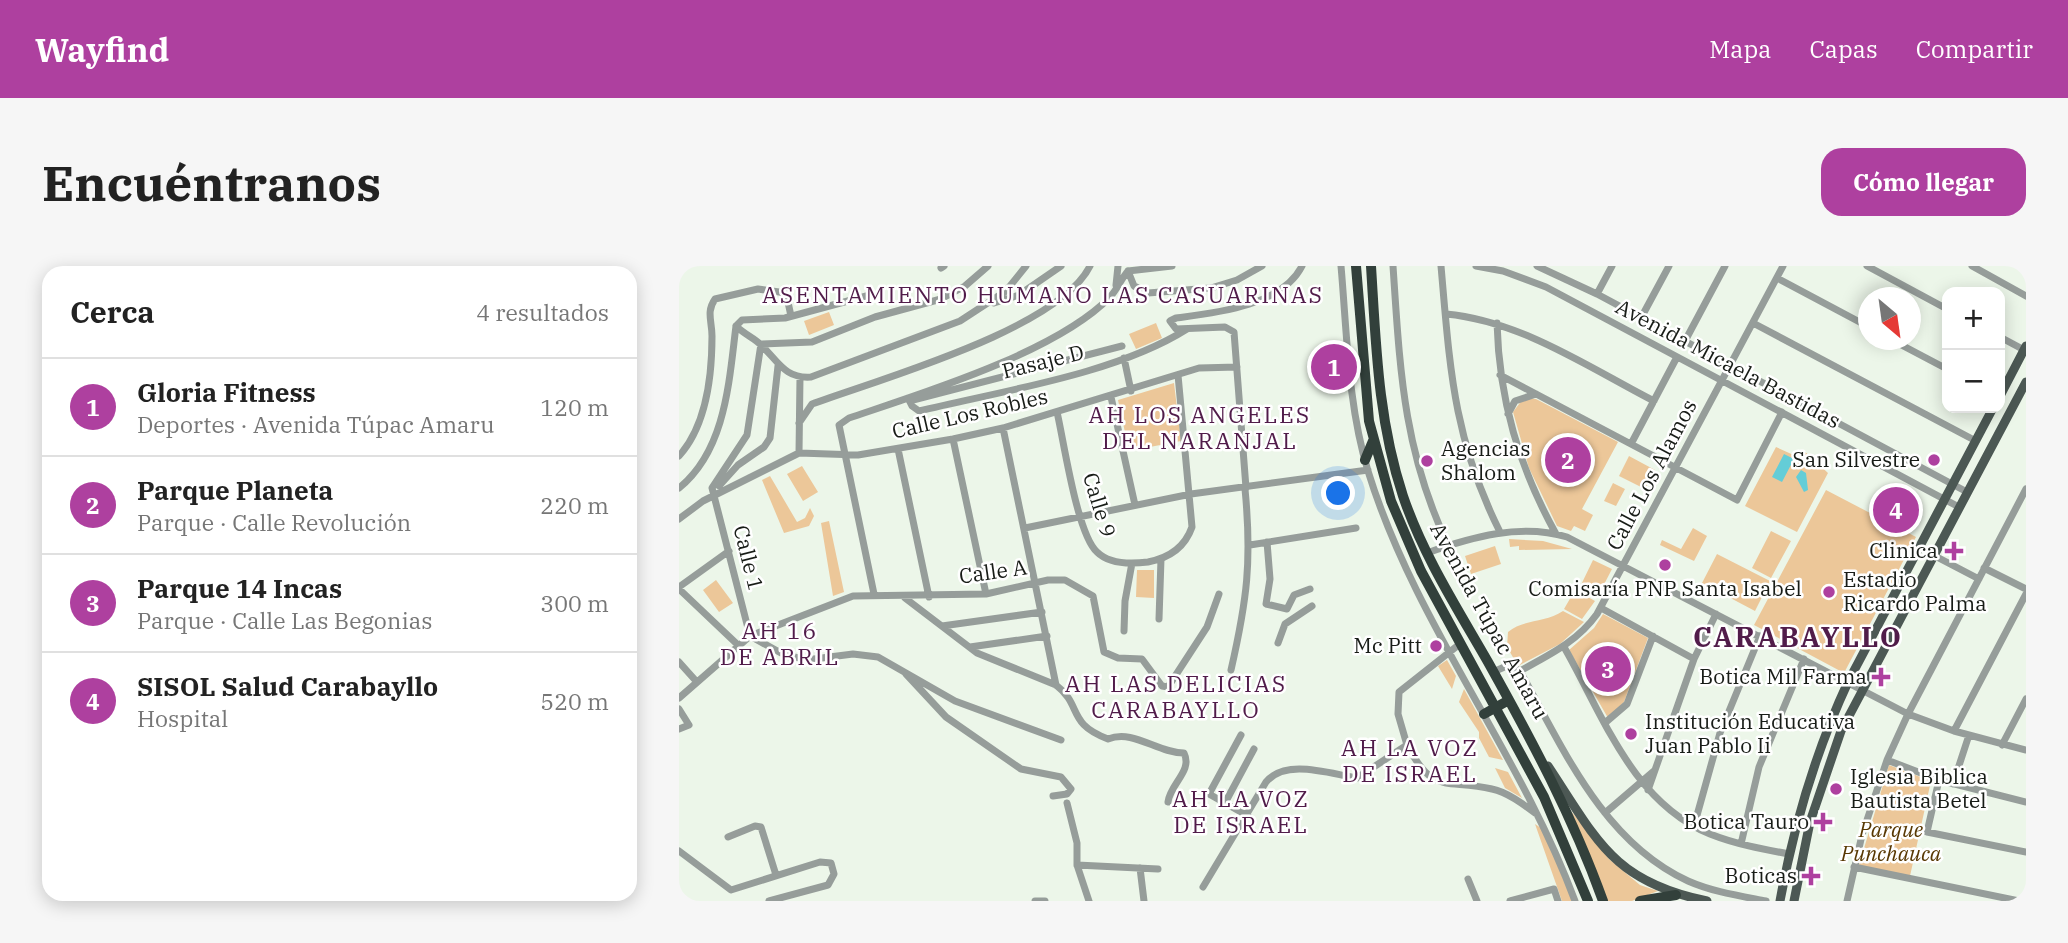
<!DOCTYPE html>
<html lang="es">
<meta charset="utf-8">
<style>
body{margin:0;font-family:"IBM Plex Serif",serif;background:#f6f6f6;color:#222}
.controls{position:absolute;right:21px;top:21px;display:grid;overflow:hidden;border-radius:14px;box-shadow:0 4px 18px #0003}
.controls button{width:63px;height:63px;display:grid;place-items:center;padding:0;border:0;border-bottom:2px solid #e0e0e0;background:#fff;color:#222;font:35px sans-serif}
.compass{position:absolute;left:1179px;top:21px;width:63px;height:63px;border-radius:50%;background:#fff;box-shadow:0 4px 18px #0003;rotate:151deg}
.you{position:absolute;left:660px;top:228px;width:24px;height:24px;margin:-18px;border:5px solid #fff;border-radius:50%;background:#1a73e8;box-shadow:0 0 0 10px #1a73e833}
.badge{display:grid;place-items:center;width:46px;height:46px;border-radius:50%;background:#ae409f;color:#fff;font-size:23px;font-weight:700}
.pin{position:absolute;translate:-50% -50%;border:4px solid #fff;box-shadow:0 2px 7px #0006}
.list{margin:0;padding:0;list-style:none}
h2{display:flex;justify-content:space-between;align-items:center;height:91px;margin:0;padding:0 28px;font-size:30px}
h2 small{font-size:23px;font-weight:400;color:#767676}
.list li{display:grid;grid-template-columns:46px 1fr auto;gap:21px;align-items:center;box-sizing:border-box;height:98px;padding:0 28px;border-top:2px solid #e0e0e0}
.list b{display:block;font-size:26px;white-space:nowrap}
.list p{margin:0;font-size:23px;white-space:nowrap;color:#767676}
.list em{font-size:23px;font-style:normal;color:#767676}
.map{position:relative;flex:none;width:1347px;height:635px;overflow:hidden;border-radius:21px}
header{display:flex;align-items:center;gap:42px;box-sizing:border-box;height:98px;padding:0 35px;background:#ae409f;color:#fff}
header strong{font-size:33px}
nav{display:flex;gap:38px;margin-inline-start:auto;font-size:24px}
.intro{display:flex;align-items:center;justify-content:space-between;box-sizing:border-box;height:168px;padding:0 42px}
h1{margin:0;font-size:49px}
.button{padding:18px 32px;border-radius:21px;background:#ae409f;color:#fff;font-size:24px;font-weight:700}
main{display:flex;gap:42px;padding:0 42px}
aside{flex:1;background:#fff;border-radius:21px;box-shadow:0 4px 18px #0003}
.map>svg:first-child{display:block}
.green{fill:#ecc799}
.water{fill:#64cdd7}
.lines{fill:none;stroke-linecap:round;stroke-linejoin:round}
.minor{stroke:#969d9a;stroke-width:7}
.major{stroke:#4c5854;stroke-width:9}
.highway{stroke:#32403b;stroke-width:10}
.poi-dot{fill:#ae409f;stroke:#fff;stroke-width:2.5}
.labels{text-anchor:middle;stroke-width:5;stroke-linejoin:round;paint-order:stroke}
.street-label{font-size:21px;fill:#181c17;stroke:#fff}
.poi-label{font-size:21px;fill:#181c17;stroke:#fff;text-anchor:end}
.park-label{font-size:21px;font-style:italic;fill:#583803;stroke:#fff}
.neighbourhood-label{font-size:23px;letter-spacing:2px;fill:#511c4a;stroke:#fff}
.district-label{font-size:28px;font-weight:bold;letter-spacing:2px;fill:#511c4a;stroke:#fff}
</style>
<header>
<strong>Wayfind</strong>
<nav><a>Mapa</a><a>Capas</a><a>Compartir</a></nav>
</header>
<div class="intro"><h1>Encuéntranos</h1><a class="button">Cómo llegar</a></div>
<main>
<aside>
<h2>Cerca<small>4 resultados</small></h2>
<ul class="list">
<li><span class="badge">1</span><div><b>Gloria Fitness</b><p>Deportes · Avenida Túpac Amaru</p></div><em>120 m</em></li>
<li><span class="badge">2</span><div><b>Parque Planeta</b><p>Parque · Calle Revolución</p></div><em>220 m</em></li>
<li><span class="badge">3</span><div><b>Parque 14 Incas</b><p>Parque · Calle Las Begonias</p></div><em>300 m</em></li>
<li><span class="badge">4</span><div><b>SISOL Salud Carabayllo</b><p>Hospital</p></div><em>520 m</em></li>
</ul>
</aside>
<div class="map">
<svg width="1347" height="635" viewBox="0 0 1347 635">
<rect width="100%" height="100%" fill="#ecf6e9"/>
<path class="green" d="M150,46L155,59L130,69L125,55Z
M477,57L483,72L457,83L450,68Z
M495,117L502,175L450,185L439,134Z
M849,132L857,133L939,176L903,243L914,249L906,265L895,260L892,265L878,260L850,202L834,146L843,134Z
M1097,181L1119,191L1124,184L1149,207L1118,266L1066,240Z
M950,190L976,204L966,223L940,210Z
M123,200L139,226L124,235L108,208Z
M91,210L118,256L126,252L131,242L135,250L130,260L105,267L83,214Z
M934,217L946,223L937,240L925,235Z
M1147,224L1237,271L1165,407L1075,359Z
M150,255L165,326L154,330L142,257Z
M1014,262L1028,270L1015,295L981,279L983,274L1002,283Z
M1092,265L1112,275L1092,312L1073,302Z
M830,273L864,275L893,283L840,284V280L831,281Z
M816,280L822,298L792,308L786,290Z
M1038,288L1091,315L1076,345L1023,317Z
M914,294L933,303L918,332L900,323Z
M458,304H475V332L457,331Z
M37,314L54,337L40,346L24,324Z
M896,324L916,335L903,353L885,343Z
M884,345L905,356L881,378L839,400L828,381L829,366C845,353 866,357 884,345Z
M924,348L969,372L945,436L929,452L890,384L915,362Z
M768,394L777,410L773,423L759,400Z
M785,423L824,494L810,491L800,472V466L780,436Z
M1210,499L1252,515L1231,610L1180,599Z
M816,502L829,506L843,532L826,522Z
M892,545L930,593L961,619L979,625L953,635H928Z
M856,558L865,564L893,635H883Z"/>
<path class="water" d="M1105,188L1115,193L1103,216L1093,211Z
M1122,204L1127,207L1129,224L1125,226L1117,211Z"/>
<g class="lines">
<path class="minor" d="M309,0L286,20L262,33L196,51L133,76L82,78L68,169L33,222L71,370L102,387L127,394L174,388L199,391L276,435L382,474
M662,0C668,68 669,140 689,205C736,358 841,486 896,635
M714,0C721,103 724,184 769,279
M762,0C771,102 774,172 821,266
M797,0L824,5L867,21L1280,241
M858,0L918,28L1288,226
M1188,0L1268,43
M1293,0L1347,30
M262,2L265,0
M449,5L455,20L469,27L532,22L558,14L583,0
M449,5L493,0
M1098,12L1190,61
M437,19L439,0
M918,28L933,0
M191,29L106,52L63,54L57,60C66,69 76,72 83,80C99,95 106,113 132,111L281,55L327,25L347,0
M315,37L340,29L382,0
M767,48C842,55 909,101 975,135
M962,52L990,0
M818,57C820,134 840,201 877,268
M1074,57L1297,175
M1321,71L1347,85
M1213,74L1268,103
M1006,75L1046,0
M445,92L452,125
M821,109L1058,234L1103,146
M432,131L456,239
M229,132L233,140L240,145C322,125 437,108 508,63
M234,134L443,80
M378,146C385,176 398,268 418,286C431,299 453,298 469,296C490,292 506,281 513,261L499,109
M829,148L836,135L857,128
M120,157L133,138C201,113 380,63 411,0
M324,162L377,419
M274,173L307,328
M952,178L998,91
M219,183L250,331
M120,187L121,111
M0,190C28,159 33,110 33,70C33,55 27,46 36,33L79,23L107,27L112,50
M40,220L59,199L85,181L91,172L99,100
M0,222C47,184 50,115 57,60
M567,222L555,66L546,61L497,63L491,55L497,52C536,47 603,40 623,0
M0,253L24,235L120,187L179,189L274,173L324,162L520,102L558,101
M346,262L512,228L689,204
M588,276L591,313L587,338L608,343L615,329L631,323
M571,279L677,262
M748,287C792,271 842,257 888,271L1229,448L1275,465L1347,484
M1254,289L1300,313
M1305,302L1347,323
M0,321L50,285
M0,323L59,379
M195,328L160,159L170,152C244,127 378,86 431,31C438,24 442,13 449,5
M226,332L298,387L377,419C404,440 387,457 429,473C455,463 478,487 505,487C514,505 491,518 489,536
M922,342L1015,393
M480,353L482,293
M263,360L363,346
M445,365L446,335L453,297
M599,377L606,358L633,340
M291,381L368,370
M885,381C924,449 953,536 1031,568C1056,578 1083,583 1110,588
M0,396L17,415
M552,404C568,334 573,295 566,223
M841,405C870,389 898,376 918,348L1104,0
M814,406L830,399L841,405C884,482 924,576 1009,615C1034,626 1061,630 1087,635
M227,408L267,451L342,503L382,511L392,523L388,528L374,530
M0,432L71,370L174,330L307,328L369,314H386L414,330L425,386L439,392L463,393L483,420L489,421L528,361L540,328
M0,443L10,459L0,463
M927,456L948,438L974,370
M1275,465L1347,328
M562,469L530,528L569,550
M728,479C755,530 766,512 813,523C828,526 844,538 856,547
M1323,479L1347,433
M1208,494L1260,514L1347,536
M1260,514L1248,566L1347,586
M1274,518L1290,469
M969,524L1015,393L1037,348
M388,537L398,577V599L410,635
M546,537L575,483
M926,547L975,505
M1015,560L1041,467L1081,370
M49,571L76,560L82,561L97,609
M1062,578L1080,501L1125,393
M0,585L52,624L141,596L152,597L155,608L149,619L90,635
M398,599L479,603
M1175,601L1340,635
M461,602L465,635
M789,613L798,635
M524,621L587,516C607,492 651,508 678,512L728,479L719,448L720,426L782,377
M356,635H366
M831,635L875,623L879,635
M1168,635L1183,569L1208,494L1229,448L1347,223"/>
<path class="major" d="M1321,130L1347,80
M869,500C918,574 934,616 1028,635
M1101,635C1115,558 1136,487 1169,416L1314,142
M1115,635L1131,556L1162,465L1347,116"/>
<path class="highway" d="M677,0L690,155L712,235L742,305L865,531L909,635
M692,0C697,79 699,155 724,230C744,289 778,342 809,396C852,473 894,551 924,635
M686,194L694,175
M805,448L830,434
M961,635L997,629"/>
</g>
<g class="poi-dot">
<circle cx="1255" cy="194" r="7"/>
<circle cx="748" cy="195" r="7"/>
<path d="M1271.5 274.5h7v7h7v7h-7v7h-7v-7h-7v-7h7z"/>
<circle cx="986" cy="299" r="7"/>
<circle cx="1150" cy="326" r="7"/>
<circle cx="757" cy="380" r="7"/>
<path d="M1198.5 400.5h7v7h7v7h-7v7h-7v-7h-7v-7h7z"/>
<circle cx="952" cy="468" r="7"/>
<circle cx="1157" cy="523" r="7"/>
<path d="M1140.5 545.5h7v7h7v7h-7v7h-7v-7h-7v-7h7z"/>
<path d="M1128.5 599.5h7v7h7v7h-7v7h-7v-7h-7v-7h7z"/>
</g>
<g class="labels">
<g class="street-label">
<text transform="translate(364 96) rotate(-14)" y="7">Pasaje D</text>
<text transform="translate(1049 98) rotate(28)" y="7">Avenida Micaela Bastidas</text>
<text transform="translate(291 148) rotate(-13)" y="7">Calle Los Robles</text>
<text transform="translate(973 209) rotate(-62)" y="7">Calle Los Alamos</text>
<text transform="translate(420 239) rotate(73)" y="7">Calle 9</text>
<text transform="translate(69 292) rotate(76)" y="7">Calle 1</text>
<text transform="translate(314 306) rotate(-8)" y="7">Calle A</text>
<text transform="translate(810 355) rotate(61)" y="7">Avenida Túpac Amaru</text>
</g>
<g class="poi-label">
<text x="762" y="190" text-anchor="start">Agencias<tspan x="762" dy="24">Shalom</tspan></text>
<text x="1241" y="201">San Silvestre</text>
<text x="1259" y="292">Clinica</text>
<text x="1164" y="321" text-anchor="start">Estadio<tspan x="1164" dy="24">Ricardo Palma</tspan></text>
<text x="986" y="330" text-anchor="middle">Comisaría PNP Santa Isabel</text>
<text x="743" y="387">Mc Pitt</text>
<text x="1188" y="418">Botica Mil Farma</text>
<text x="966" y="463" text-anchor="start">Institución Educativa<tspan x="966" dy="24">Juan Pablo Ii</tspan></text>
<text x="1171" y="518" text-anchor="start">Iglesia Biblica<tspan x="1171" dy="24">Bautista Betel</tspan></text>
<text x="1130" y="563">Botica Tauro</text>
<text x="1118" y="617">Boticas</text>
</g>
<g class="park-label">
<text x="1212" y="571">Parque<tspan x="1212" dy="24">Punchauca</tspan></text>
</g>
<g class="neighbourhood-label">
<text x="364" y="37">ASENTAMIENTO HUMANO LAS CASUARINAS</text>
<text x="521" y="157">AH LOS ANGELES<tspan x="521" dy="26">DEL NARANJAL</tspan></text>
<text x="101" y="373">AH 16<tspan x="101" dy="26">DE ABRIL</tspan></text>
<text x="497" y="426">AH LAS DELICIAS<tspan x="497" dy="26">CARABAYLLO</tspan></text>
<text x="731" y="490">AH LA VOZ<tspan x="731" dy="26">DE ISRAEL</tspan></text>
<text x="562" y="541">AH LA VOZ<tspan x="562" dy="26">DE ISRAEL</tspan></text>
</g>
<g class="district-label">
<text x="1119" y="381">CARABAYLLO</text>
</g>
</g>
</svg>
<div class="controls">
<button>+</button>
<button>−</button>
</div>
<svg class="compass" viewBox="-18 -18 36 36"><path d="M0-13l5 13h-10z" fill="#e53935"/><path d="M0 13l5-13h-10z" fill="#767676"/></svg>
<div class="you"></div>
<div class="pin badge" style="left:655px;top:101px">1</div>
<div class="pin badge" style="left:889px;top:194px">2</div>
<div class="pin badge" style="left:929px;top:403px">3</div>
<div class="pin badge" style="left:1217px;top:244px">4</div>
</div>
</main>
